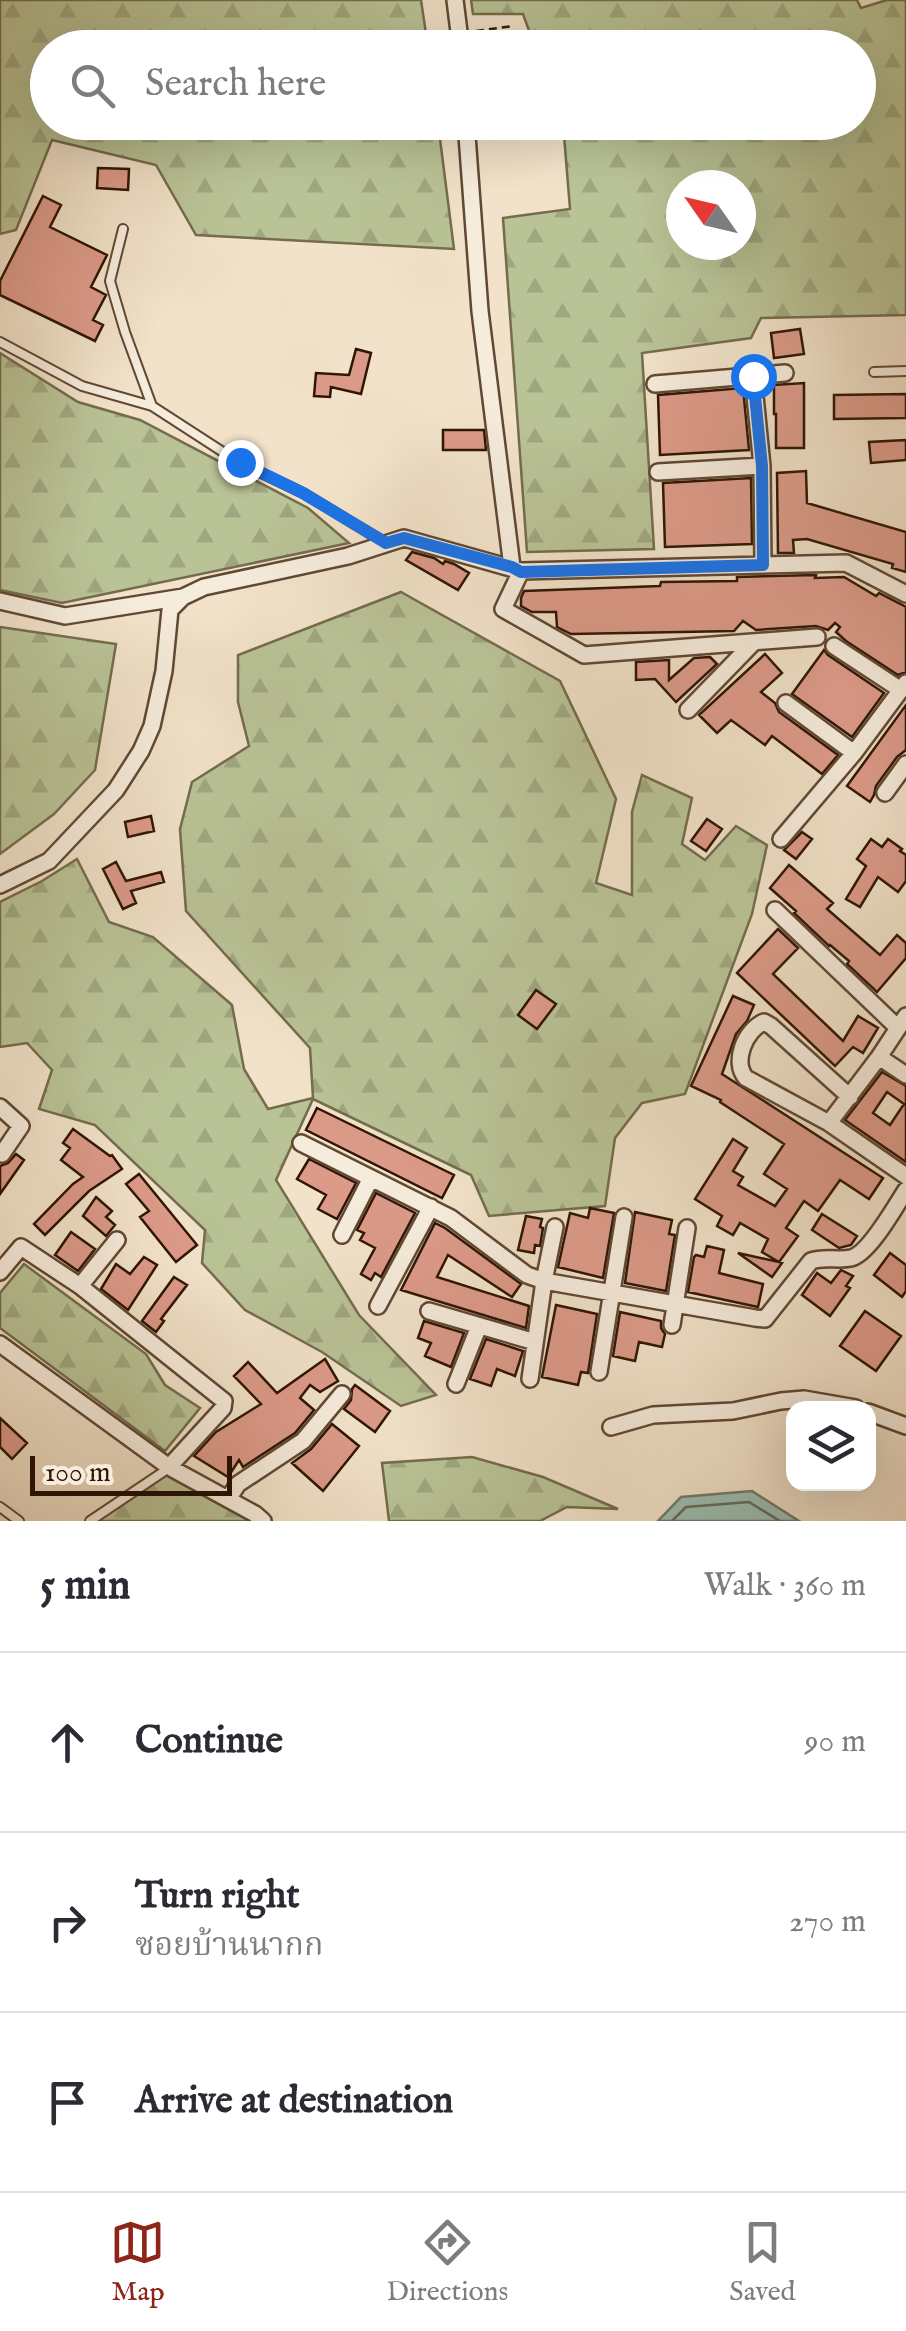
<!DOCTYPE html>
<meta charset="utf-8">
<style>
body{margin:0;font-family:"IM FELL English","Noto Serif Thai",serif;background:#f2f2f3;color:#2b2b33}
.controls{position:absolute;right:30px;bottom:30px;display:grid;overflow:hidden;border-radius:20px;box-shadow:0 10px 40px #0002}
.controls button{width:90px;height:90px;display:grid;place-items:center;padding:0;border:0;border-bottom:2px solid #e1e1e2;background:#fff;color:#2b2b33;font:50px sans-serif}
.compass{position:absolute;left:666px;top:170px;width:90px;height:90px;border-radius:50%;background:#fff;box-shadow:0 10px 40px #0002;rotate:304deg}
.scale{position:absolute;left:30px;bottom:25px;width:202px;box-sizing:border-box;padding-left:10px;border:5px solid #2f1503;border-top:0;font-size:28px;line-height:35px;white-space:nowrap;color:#2f1503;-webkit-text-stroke:8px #f6ecdc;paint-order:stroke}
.stop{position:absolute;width:30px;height:30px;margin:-22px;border:8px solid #1a73e8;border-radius:50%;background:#fff}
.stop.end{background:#1a73e8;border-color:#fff;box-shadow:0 2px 10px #0008}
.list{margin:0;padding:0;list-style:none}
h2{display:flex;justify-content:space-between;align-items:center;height:130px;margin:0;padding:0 40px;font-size:42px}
h2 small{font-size:32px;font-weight:400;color:#7c7c81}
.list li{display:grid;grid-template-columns:65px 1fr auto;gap:30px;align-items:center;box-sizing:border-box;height:180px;padding:0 40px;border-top:2px solid #e1e1e2}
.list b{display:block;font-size:38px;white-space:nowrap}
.list p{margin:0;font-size:32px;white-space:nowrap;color:#7c7c81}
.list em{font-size:32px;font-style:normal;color:#7c7c81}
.icon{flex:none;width:55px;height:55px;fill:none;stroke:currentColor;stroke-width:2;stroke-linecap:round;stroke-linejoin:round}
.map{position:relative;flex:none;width:906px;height:1521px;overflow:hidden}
.search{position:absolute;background:#fff;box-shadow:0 10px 40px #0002;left:30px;right:30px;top:30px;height:110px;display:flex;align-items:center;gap:25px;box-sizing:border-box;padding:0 35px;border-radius:55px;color:#7c7c81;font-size:38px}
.sheet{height:670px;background:#fff}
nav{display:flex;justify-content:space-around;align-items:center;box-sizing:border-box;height:140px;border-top:2px solid #e1e1e2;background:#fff;font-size:28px;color:#7c7c81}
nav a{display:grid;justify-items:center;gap:5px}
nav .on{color:#8f2418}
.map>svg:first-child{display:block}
.forest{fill:url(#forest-firs);stroke:#746c4c;stroke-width:2.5;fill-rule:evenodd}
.water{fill:#9bbeb3;stroke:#707a6d;stroke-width:2.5}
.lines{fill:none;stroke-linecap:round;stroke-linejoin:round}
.shore{stroke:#656a5b;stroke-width:2.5}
.building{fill:#dc9a89;stroke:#2f1503;stroke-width:2.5;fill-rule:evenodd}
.service-casing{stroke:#604834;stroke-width:12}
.minor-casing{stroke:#604834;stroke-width:20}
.path{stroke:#2f1503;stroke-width:2.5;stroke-dasharray:8 5;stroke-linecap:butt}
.service{stroke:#f6ecdc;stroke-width:8}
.minor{stroke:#f6ecdc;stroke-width:15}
.route{stroke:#1a73e8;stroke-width:12}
</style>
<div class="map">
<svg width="906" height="1521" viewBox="0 0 906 1521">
<defs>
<pattern id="forest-firs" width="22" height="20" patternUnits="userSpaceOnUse" patternTransform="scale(2.5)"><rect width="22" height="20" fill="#b9c396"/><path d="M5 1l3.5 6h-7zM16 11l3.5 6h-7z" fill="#9fa780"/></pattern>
</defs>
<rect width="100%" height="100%" fill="#f1e2c9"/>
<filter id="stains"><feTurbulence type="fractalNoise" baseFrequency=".002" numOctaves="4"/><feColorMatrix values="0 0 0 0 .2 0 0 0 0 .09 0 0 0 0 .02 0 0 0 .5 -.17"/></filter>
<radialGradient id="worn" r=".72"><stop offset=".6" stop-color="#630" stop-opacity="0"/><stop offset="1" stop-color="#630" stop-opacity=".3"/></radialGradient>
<path class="forest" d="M0,0H421L428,47L48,48V122L438,123L454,249L196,235L156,165L52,140L16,230L0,234Z
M471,0H857L861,8L887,0H906V315L761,318L751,338L642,353L654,549L527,552L503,218L570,209L563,123L858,122V48L535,47L523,14H473ZM681,185H741V245H681Z
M0,353L78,402L140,420L308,508L349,543L62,603L0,590Z
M401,592L560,681L616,799L596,883L632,895V812L642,775L692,798L682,844L705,860L736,826L767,845L752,914L685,1094L642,1103L615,1138L605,1206L489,1216L471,1175L313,1099L276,1180L359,1315L436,1395L401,1406L322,1352L245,1310L202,1263L205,1230L95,1125L39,1109L52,1070L27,1043L0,1047V902L42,881L77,859L109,922L153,937L232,1005L244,1069L268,1109L313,1098L310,1048L186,911L180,829L192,782L249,746L238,702V655Z
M0,627L116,644L95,770L54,814L0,854Z
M24,1264L146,1354L165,1385L200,1408L165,1451L0,1328V1293Z
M472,1457L543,1477L618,1509L567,1507L540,1521H389L382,1463Z
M169,1467L252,1521H89Z"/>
<path class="water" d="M752,1491L799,1521H658L681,1497Z"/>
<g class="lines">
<path class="shore" d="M672,1521L686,1507L749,1502L780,1521"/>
</g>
<path class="building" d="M98,168L129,169L128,190L97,188Z
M43,196L61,205L50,227L107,255L91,287L106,295L93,320L103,325L95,341L0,295V281Z
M800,329L804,354L774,358L771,333Z
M356,349L371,353L361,394L331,387L330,397L314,396L316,373L349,375Z
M804,383V448H776V414H774V385Z
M743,388L749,450L660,455L658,395Z
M906,394V418L834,419V395Z
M443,430H484L486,450H443Z
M906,440V460L871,463L869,442Z
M806,471L807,503L906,532V572L892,568L893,564L807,539L793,540L794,553H778L777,473Z
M751,478L752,544L665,547L663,483Z
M412,552L434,558L443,564L445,561L454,564L469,573L458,590L406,560Z
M816,575L815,578L844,577L876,596L879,593L906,607V672L898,675L846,641L836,632L840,627L835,623L828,630L816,626L756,630L743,621L734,631L571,634L557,627L556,612H532L521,606V598L524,591L660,586L661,582L737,581V577Z
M824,650L828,655L884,693L852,737L792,694Z
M765,654L782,673L761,692L775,703L779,712L838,755L822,774L772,736L765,745L731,720L717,733L699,715Z
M710,657L717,664L676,702L655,679L636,680V662L669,660V680L694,658Z
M906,705V750L897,757L876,786L874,795L870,802L847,786Z
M151,816L154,831L128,837L125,822Z
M707,819L722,829L706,851L691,841Z
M802,832L812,839L796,859L784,850Z
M871,839L882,847L888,839L902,849L900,851L906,855V881L898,892L878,877L860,907L846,899L866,866L857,859Z
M116,862L126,881L161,872L164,882L131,891L136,903L123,909L103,869Z
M789,865L833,903L827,909L880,955L897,935L906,943V958L877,992L847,964L849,961L830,945L829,946L794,913L796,911L770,888Z
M778,929L798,948L773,974L843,1041L858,1016L878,1028L863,1053L853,1047L835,1066L737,973Z
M536,990L556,1004L537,1029L518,1015Z
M733,996L754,1005L747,1021L736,1034L722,1074L883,1178L869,1199L840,1180L818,1211L804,1201L786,1228L798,1236L779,1262L782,1263L772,1277L738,1253L779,1262L762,1252L768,1239L740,1223L733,1235L717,1226L722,1216L695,1199L733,1139L747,1148L733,1171L743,1177L738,1185L775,1206L787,1189L764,1174L784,1144L720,1102L721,1100L691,1086Z
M882,1072L906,1086V1162L845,1120ZM887,1092L904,1104L890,1125L873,1113Z
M317,1108L454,1175L442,1198L306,1130Z
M73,1129L110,1156L112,1155L122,1169L89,1191L45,1235L34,1224L73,1184L83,1177L61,1160L70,1148L63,1143Z
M16,1154L24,1160L0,1194V1166L8,1163Z
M309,1159L356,1183L337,1219L318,1209L326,1195L297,1179Z
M139,1174L197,1245L176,1262L140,1217L149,1211L126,1184Z
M376,1193L415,1213L381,1277L375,1273L371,1280L361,1274L375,1248L360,1240L364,1233L357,1230Z
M96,1197L112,1211L106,1217L115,1225L106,1236L83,1216Z
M590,1208L614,1213L603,1278L558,1267L570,1213L588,1218Z
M635,1212L672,1220L669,1234L675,1235L666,1291L625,1283Z
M822,1214L857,1236L851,1245L839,1248L812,1230Z
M526,1216L542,1219L540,1227L543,1228L540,1246L535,1245L534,1253L518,1250Z
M435,1223L445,1228L521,1284L512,1297L448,1255L437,1277L529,1306L526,1328L401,1290Z
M71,1232L95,1249L78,1271L55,1255Z
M707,1246L724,1250L719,1273L763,1284L758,1307L688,1292L694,1257L696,1255L704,1257Z
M890,1253L906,1265V1291L902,1297L874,1275Z
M144,1257L157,1265L128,1310L101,1289L116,1264L130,1274Z
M841,1270L853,1276L846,1286L850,1288L830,1316L802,1295L817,1273L831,1283Z
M174,1277L187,1285L161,1319L164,1321L156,1332L142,1321Z
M556,1305L597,1314L588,1373L581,1372L578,1385L542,1377Z
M865,1311L901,1336L876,1371L840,1346Z
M620,1312L661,1321V1328L665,1334L662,1347L639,1342L635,1361L613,1356Z
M424,1321L464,1333L451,1367L425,1356L431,1343L418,1338Z
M486,1339L523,1351L515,1376L497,1369L491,1386L470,1379Z
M325,1359L338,1381L320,1392L310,1385L300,1398L314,1410L295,1433L243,1467L239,1460L228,1477L194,1456L216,1432L261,1404L234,1376L248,1362L277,1393Z
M355,1385L390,1411L375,1432L344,1409L351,1400L352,1389Z
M0,1418L27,1443L12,1459L0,1447Z
M332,1424L359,1446L323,1491L292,1463L311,1449Z"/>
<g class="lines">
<g class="service-casing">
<path id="service" d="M123,229L110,281L125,332L152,406
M0,342L82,386L152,406L240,463L303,493L386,543
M874,372L906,371
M0,1507L19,1521
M90,1521L169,1468"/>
</g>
<g class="minor-casing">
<path id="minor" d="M455,0L461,48
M466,122L480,311L512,567
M753,376L762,466L763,565
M655,384L785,373
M658,472L762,466
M521,571L503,609L584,655L817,637
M0,601L65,616L183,597
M834,646L901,690
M786,703L854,753
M688,710L754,642
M885,793L906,764
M781,839L854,753L906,683
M0,885L49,861L116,790L141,751L152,726L164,671L170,610L183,597L204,587L348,556L404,538L521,571L846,563L906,594
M775,910L898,1028
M906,1016L879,1057L829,1123L906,1176
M879,1057L906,1075
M0,1107L21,1126L2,1154L0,1153
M829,1123L746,1078C732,1062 745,1030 764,1022L771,1026L850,1097
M301,1143L451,1218L527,1275L544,1281L755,1318L765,1319L811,1261C825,1256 837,1261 851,1258C869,1254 895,1207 906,1190
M342,1235L371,1178
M0,1272L21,1247L80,1286L117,1240
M80,1286L224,1401L223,1408L169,1467
M378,1306L431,1207
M429,1311L535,1342
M672,1325L687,1228
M0,1344L169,1467L255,1514L263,1521
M599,1372L624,1217
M530,1379L544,1281L555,1227
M456,1384L479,1326
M868,1412L906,1426
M611,1427L653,1415L733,1411L781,1401L804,1399L856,1408
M228,1499L238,1484L303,1441L342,1394"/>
</g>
<path class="path" d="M476,31L513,26"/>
<use href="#service" class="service"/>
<use href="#minor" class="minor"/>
</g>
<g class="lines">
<path class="route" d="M240,462L303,493L386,543L404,538L512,567L521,572L763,565L762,466L753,376"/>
</g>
<rect width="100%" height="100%" filter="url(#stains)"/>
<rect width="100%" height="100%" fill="url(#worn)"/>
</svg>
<div class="controls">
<button><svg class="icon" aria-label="layers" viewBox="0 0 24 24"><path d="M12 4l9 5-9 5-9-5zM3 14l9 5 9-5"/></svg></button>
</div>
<svg class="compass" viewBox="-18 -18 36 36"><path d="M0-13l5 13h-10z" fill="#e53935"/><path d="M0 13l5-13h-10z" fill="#7c7c81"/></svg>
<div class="scale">100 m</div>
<div class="stop" style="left:753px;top:376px"></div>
<div class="stop end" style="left:240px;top:462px"></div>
<div class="search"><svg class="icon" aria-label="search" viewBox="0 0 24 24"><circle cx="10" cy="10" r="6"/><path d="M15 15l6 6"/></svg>Search here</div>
</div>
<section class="sheet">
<h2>5 min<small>Walk · 360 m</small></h2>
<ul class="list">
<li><svg class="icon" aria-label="ahead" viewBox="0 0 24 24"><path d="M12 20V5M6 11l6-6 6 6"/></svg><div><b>Continue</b></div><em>90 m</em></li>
<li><svg class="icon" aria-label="right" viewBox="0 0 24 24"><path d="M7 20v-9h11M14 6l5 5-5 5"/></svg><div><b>Turn right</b><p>ซอยบ้านนากก</p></div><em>270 m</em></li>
<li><svg class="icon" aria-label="arrive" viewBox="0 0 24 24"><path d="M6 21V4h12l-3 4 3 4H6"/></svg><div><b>Arrive at destination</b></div></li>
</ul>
</section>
<nav>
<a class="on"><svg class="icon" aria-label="map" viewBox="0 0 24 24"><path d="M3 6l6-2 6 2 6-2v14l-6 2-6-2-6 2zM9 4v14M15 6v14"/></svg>Map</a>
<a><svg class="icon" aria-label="directions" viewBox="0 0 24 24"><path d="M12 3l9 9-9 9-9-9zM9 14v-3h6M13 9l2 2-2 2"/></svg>Directions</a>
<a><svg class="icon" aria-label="saved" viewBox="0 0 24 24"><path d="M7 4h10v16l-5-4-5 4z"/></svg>Saved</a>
</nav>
